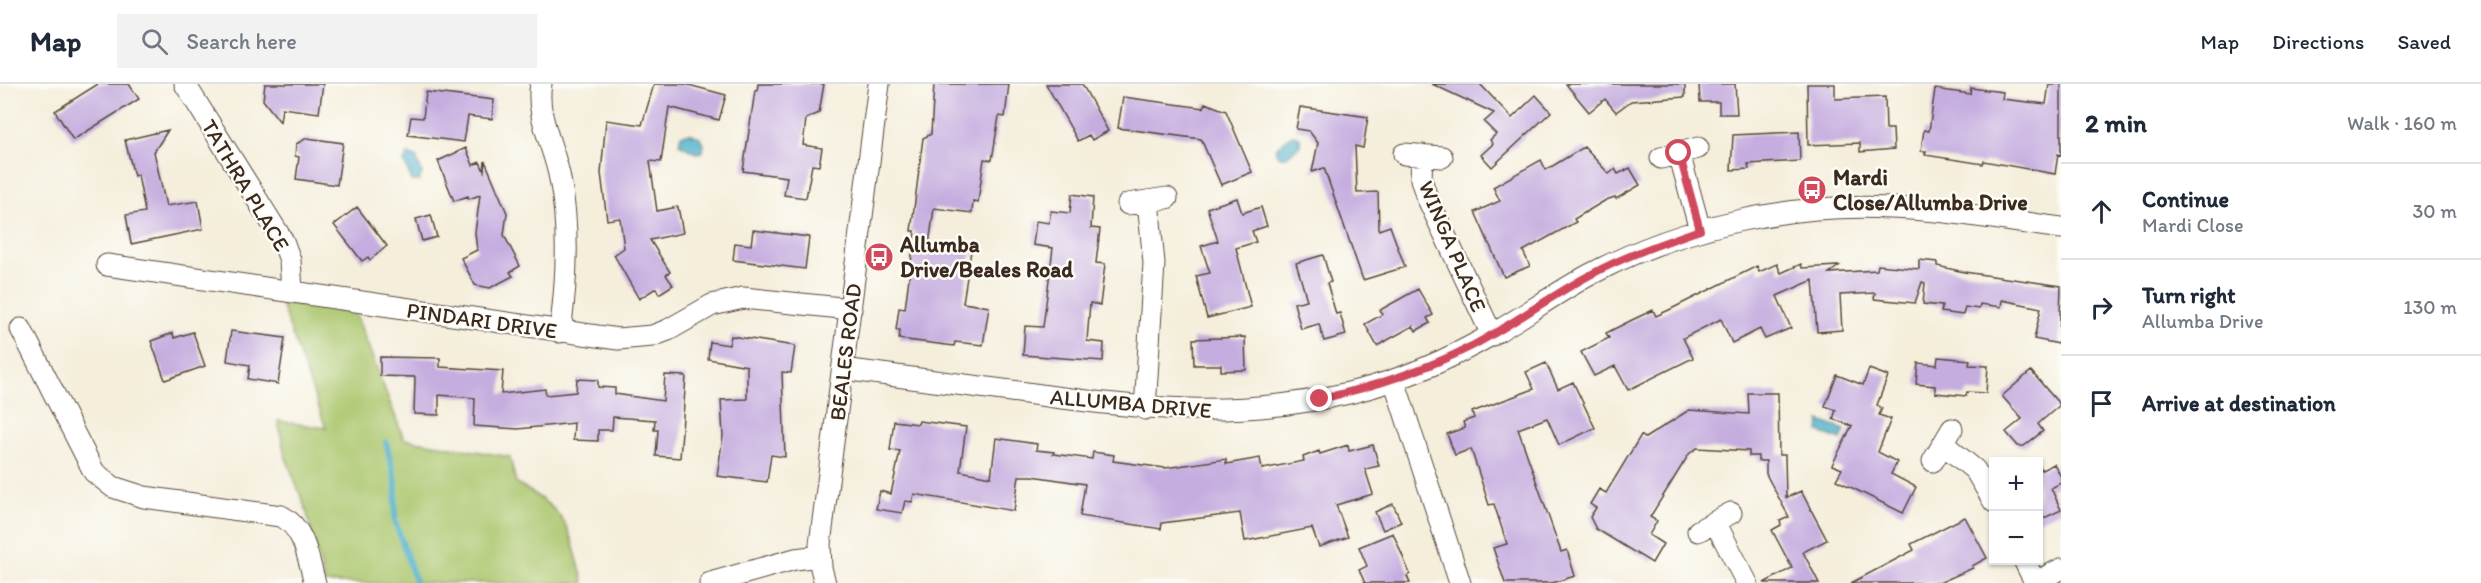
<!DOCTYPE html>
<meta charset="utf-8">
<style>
body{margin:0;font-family:Itim,sans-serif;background:#f2f2f3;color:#1f2937}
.controls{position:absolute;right:18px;bottom:18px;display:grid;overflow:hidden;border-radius:0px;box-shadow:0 2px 4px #0004}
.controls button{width:54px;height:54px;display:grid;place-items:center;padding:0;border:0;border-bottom:2px solid #e0e1e3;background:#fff;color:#1f2937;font:30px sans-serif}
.stop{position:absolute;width:18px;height:18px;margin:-14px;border:4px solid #d1495b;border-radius:50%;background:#fff}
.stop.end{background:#d1495b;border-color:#fff;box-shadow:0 2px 6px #0008}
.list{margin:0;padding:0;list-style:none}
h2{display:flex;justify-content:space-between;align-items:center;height:78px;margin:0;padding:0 24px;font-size:26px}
h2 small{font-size:20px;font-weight:400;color:#747a83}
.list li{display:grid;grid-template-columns:39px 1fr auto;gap:18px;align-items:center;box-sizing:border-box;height:96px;padding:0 24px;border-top:2px solid #e0e1e3}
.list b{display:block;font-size:22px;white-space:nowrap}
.list p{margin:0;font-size:20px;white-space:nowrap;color:#747a83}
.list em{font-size:20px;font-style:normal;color:#747a83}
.icon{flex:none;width:33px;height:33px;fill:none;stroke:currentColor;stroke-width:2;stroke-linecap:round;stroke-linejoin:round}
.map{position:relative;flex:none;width:2061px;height:499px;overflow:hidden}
header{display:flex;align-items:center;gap:36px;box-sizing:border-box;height:84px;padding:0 30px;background:#fff;border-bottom:2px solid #e0e1e3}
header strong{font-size:28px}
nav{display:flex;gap:33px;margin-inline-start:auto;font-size:21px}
.search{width:420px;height:54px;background:#f2f2f3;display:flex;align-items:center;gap:15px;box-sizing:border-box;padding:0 21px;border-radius:0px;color:#747a83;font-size:22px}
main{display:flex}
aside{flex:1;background:#fff}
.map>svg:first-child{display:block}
.green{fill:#abc66d;stroke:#737846;stroke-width:1.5}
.water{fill:#49afc8;stroke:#426c73;stroke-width:1.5}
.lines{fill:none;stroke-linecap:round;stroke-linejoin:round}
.stream{stroke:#49afc8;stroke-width:6}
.building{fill:#c5addf}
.street-casing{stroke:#57473a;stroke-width:23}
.street{stroke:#fff;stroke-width:21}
.route{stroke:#d1495b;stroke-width:8}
.labels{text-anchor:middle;stroke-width:5;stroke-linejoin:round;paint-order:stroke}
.poi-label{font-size:22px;font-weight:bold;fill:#3b2a1e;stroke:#fdfcf7;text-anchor:start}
.street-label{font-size:22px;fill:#3b2a1e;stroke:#fdfcf7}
</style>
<header>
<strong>Map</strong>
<div class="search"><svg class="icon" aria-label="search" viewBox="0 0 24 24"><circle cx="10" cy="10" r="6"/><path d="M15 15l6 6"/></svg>Search here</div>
<nav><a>Map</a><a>Directions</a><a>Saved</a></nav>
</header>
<main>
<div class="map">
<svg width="2061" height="499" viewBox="0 0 2061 499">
<rect width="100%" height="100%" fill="#fdfcf7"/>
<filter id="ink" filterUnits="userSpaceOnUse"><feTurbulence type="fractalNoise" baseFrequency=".0167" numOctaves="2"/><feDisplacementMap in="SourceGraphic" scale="12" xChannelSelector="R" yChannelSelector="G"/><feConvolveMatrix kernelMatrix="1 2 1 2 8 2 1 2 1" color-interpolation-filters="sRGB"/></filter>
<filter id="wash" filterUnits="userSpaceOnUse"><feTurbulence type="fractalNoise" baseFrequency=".008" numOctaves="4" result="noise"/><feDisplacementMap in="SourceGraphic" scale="24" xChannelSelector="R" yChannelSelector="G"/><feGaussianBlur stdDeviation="1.35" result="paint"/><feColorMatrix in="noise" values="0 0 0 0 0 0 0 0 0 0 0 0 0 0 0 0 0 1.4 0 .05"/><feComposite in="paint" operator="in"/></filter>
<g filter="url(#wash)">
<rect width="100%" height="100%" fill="#f4eedb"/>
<path class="green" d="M280,217L355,228L404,355L510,373L516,399C571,430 567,441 584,499H325L306,426L285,371L278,337L326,344Z"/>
<path class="water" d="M689,49L700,53L704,63L702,68L696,69L679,60L681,51Z
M1292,51L1300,53V62L1286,73H1280L1276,69L1277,63Z
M408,70L416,73L422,89L419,97H412L404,77Z
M1820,337L1845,346L1841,356L1819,348Z"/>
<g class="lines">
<path class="stream" d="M386,358L396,399L395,437L416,499"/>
</g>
<g id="blocks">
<path class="building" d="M98,0H129L139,15L73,56L55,27Z
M265,0H323L319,29L282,24L280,38L263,16Z
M654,0H685L726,11L719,36L669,23L661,78L650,77L657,127L678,123L683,149L650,156L670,188L666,191L673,201L659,210L656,204L639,215L614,171L624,164L620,134L607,136L601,89L606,36L642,41Z
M758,0H824L819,29L806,35L803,61L822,64L819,82L812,81L806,114L784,111L787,93L743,87L755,7H757Z
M934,0H1009L1005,33L999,32L992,76L984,75L978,118L973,117L972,129L934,124L929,161L971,167L963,219L989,223L983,261L955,258L954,262L899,255L900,246H896L899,224L905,225L915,147H911L915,117L923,54L931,50Z
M1046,0H1082L1108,47L1092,56L1089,51L1078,57Z
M1432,0H1480L1512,34L1536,11L1551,28L1492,83L1481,71L1493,60L1490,56L1496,50L1484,38L1494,29Z
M1566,0H1685V13L1631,17L1616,28L1605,15L1589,28Z
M1699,0H1735L1737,30H1719V18H1700Z
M1807,0H1835V15L1885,13L1886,45H1893L1894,65L1860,68V59L1808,61Z
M2049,0H2061V71L2058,70L2055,90L1984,77L1983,80L1925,71L1926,67H1921L1924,46L1929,47L1935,5L1970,10L1971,4L2003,8L2002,15L2046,20Z
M426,8L494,16L492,35L468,32L464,58L408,51L411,33L423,34Z
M1123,13L1203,24L1205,19L1226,27L1252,88L1221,101L1201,55L1118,44Z
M1300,23L1368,33L1363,64L1355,62L1357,109L1378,108L1379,146L1390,142L1405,183L1363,196L1324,84L1312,88L1318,59L1309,47L1296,45Z
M168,46L154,68L166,122L198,117L203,145L131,160L126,131L145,128L138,91L134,92L125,56Z
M1799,48L1800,77L1748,80L1749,85L1731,86L1733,51Z
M307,54L343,59L337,101L296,95L299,73L295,72L296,60Z
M1584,63L1609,90L1615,85L1618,90L1630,84L1640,101L1616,115L1615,113L1606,116L1574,135L1576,138L1523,167L1530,182L1504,193L1475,128L1500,117L1493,103L1541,76L1546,86Z
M466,64L473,81L480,78L484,87L485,77L507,129L504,151L520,182L510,188L513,192L490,204L475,201L461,174L477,166L475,149L480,111L469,115L468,112L454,117L438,77Z
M1072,110L1093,113L1091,144L1100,145L1096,179L1105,180L1100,221L1090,219L1087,257L1104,259L1103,277L1023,271L1025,242L1043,243L1053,164L1033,161L1036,137L1049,139L1051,127L1070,129Z
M1237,114L1242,129L1261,123L1267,142L1252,147L1256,158L1236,164L1251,223L1207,234L1196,192L1210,189L1201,162L1218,157L1207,124Z
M357,123L387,162L370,176L368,173L362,177L334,141Z
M431,131L437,153L422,157L416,135Z
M753,146L809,153L805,185L733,176L735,159L751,161Z
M1323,171L1331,198L1327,199L1336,230L1340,229L1346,251L1324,257L1319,240L1301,245L1294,219L1307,216L1296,179Z
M1919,176L1937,178V182L1964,188L2061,202L2059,260L2034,255L2041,224L2002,216L2001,223L1980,220L1979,225L1965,223L1963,231L1941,228L1942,222L1923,220L1925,199L1922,198L1915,219L1874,215L1875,209L1840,211L1842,246L1817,248L1813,196L1777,212L1791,244L1765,255L1760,245L1732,259L1721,235L1683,254L1693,274L1628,306L1615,282L1594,292L1581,268L1609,254L1606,249L1632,236L1653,226L1656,232L1669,226L1757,182L1759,188L1777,180L1781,189L1801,180L1802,184L1839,182L1829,189L1877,186L1878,181L1919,185Z
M1418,205L1433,231L1427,234L1430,239L1416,247L1413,242L1377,262L1365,240L1383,230L1380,226Z
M231,247L285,254L278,300L248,295L250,281L227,277Z
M193,248L205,282L165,296L151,257L173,249L174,254Z
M731,252L795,262L791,289L782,288L785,373L771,371L767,398L717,392L723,352L721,316L747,315V282L708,275L710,258L729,261Z
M1245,253L1246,286L1221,287V281H1194L1193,255Z
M380,273L440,274V283L503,287L501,310L545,305L546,311L576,308L577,295L598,296V303L615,304V310L663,317L665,291L686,292L680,374L656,372L658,346H654L655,336L613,333L612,346H598V357L573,356L574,339L518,345L474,342L475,314L439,311V331L414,330L415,293L380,292Z
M1938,273L1970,276L1969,281L1988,282L1986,309L1967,308L1966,312L1935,309V302L1916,300L1918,279L1937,281Z
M1546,279L1558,305L1573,298L1595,344L1559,361L1547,334L1518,345L1561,468L1567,466L1575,492L1552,499H1505L1493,464L1507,460L1494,420L1489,421L1471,365L1455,371L1447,350L1465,344L1463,338L1474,334L1472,328L1534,305L1526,288Z
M1869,285L1888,292L1877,321L1882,324L1879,331L1891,335L1878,368L1897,378L1891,390L1916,403L1903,429L1836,396L1842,385L1832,381L1852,342L1833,335L1836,326L1825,322L1837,291L1863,301Z
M2031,287L2060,321L2038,340L2043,347L2024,362H2018L2006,348L2022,335L2002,312Z
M1748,309H1778L1779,371H1785L1786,414L1801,407L1827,456L1803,468L1819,499H1764L1792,484L1772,446L1781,441L1780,437L1789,433L1766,390V377H1758V372H1749V367L1697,364L1689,370L1650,433L1657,437L1649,451L1663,460L1652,479L1596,445L1590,433L1596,424L1590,420L1599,405L1606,409L1641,351L1645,354L1689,326L1749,330Z
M894,337L918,340L919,337L966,343L960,387L991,393L996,354L1037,360L1036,366L1054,368L1053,370L1092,375L1093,368L1114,371L1113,377L1165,384L1226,375V380L1260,374L1262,385L1304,377L1303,373L1319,367L1320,370L1348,361L1349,367L1373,361L1379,382L1365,385L1373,410L1336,421L1348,453L1319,463L1312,444L1245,457L1240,429L1162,439L1161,445L1080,432L1085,400L1032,392H1019L1014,427L914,410L912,418L905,417L902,429L876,425L880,407L891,410L900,367L890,366Z
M2038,379L2042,386L2054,380L2061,393V399L2051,404L2061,426L2038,437Z
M1393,420L1401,438L1383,446L1375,428Z
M1965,433L1987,474L1972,482L1973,484L1939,499H1851L1914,466L1911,460Z
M1393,449L1410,490L1407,492L1410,499H1365L1359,486L1367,482L1359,463Z"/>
</g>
</g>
<g filter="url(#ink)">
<use href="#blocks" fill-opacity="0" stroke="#57473a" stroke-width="1.5"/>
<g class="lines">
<g class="street-casing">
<path id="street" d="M185,0L283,157L290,176L292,207
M541,0C535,31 555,65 560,95C570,145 567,197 560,248
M1679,69L1700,146
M1404,70L1442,73
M1422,71L1421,95L1426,111L1492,251
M1661,74L1698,64
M1128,120L1167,114
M107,181L618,255L652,252L668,246L712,221L743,214L851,225
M21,245L94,388L113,403L144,413L281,432C305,444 308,475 315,499
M843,285C904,293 965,301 1026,309C1142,325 1237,336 1353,308C1402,296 1450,275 1493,250C1526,231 1557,208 1591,190C1682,142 1788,119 1891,124C1948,126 2005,136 2061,144
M1394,296L1460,499
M1145,325L1154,179L1148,117
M1943,360L1975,386L1994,418
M1933,377L1952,345
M1715,438L1747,499
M1698,447L1731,429
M2024,476L2035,498
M710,499L795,475L820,472
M825,499L821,484L820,460L879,0
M2034,499L2061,485"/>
</g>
<use href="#street" class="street"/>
</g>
</g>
<g class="lines" filter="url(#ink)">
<path class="route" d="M1320,315C1373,303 1423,287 1472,262C1512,241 1549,213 1590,191C1625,172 1663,159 1700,146L1679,69"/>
</g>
<defs>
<g id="bus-disc" transform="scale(1.5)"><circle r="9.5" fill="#d1495b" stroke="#fdfcf7"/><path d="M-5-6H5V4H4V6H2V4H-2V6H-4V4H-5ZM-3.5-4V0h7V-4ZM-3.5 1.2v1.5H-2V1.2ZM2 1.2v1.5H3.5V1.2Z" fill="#fff"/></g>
</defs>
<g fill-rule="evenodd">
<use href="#bus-disc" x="1812" y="106"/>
<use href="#bus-disc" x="879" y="173"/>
</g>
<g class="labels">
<g class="poi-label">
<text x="1833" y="101">Mardi<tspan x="1833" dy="25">Close/Allumba Drive</tspan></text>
<text x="900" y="168">Allumba<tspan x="900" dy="25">Drive/Beales Road</tspan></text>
</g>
<g class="street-label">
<text transform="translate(246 101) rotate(59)" y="8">TATHRA PLACE</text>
<text transform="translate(1453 162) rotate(67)" y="8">WINGA PLACE</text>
<text transform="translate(482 236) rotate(8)" y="8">PINDARI DRIVE</text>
<text transform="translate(845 268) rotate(-83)" y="8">BEALES ROAD</text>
<text transform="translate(1131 319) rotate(5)" y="8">ALLUMBA DRIVE</text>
</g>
</g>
</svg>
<div class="controls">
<button>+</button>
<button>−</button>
</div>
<div class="stop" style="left:1679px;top:69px"></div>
<div class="stop end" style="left:1320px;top:315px"></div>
</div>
<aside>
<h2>2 min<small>Walk · 160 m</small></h2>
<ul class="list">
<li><svg class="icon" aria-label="ahead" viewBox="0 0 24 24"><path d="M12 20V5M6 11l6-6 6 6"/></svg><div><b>Continue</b><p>Mardi Close</p></div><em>30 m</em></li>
<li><svg class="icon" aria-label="right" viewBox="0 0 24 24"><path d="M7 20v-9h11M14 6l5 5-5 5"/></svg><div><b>Turn right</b><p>Allumba Drive</p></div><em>130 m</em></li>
<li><svg class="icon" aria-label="arrive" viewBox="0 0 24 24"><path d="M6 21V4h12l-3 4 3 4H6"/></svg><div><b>Arrive at destination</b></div></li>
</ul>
</aside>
</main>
